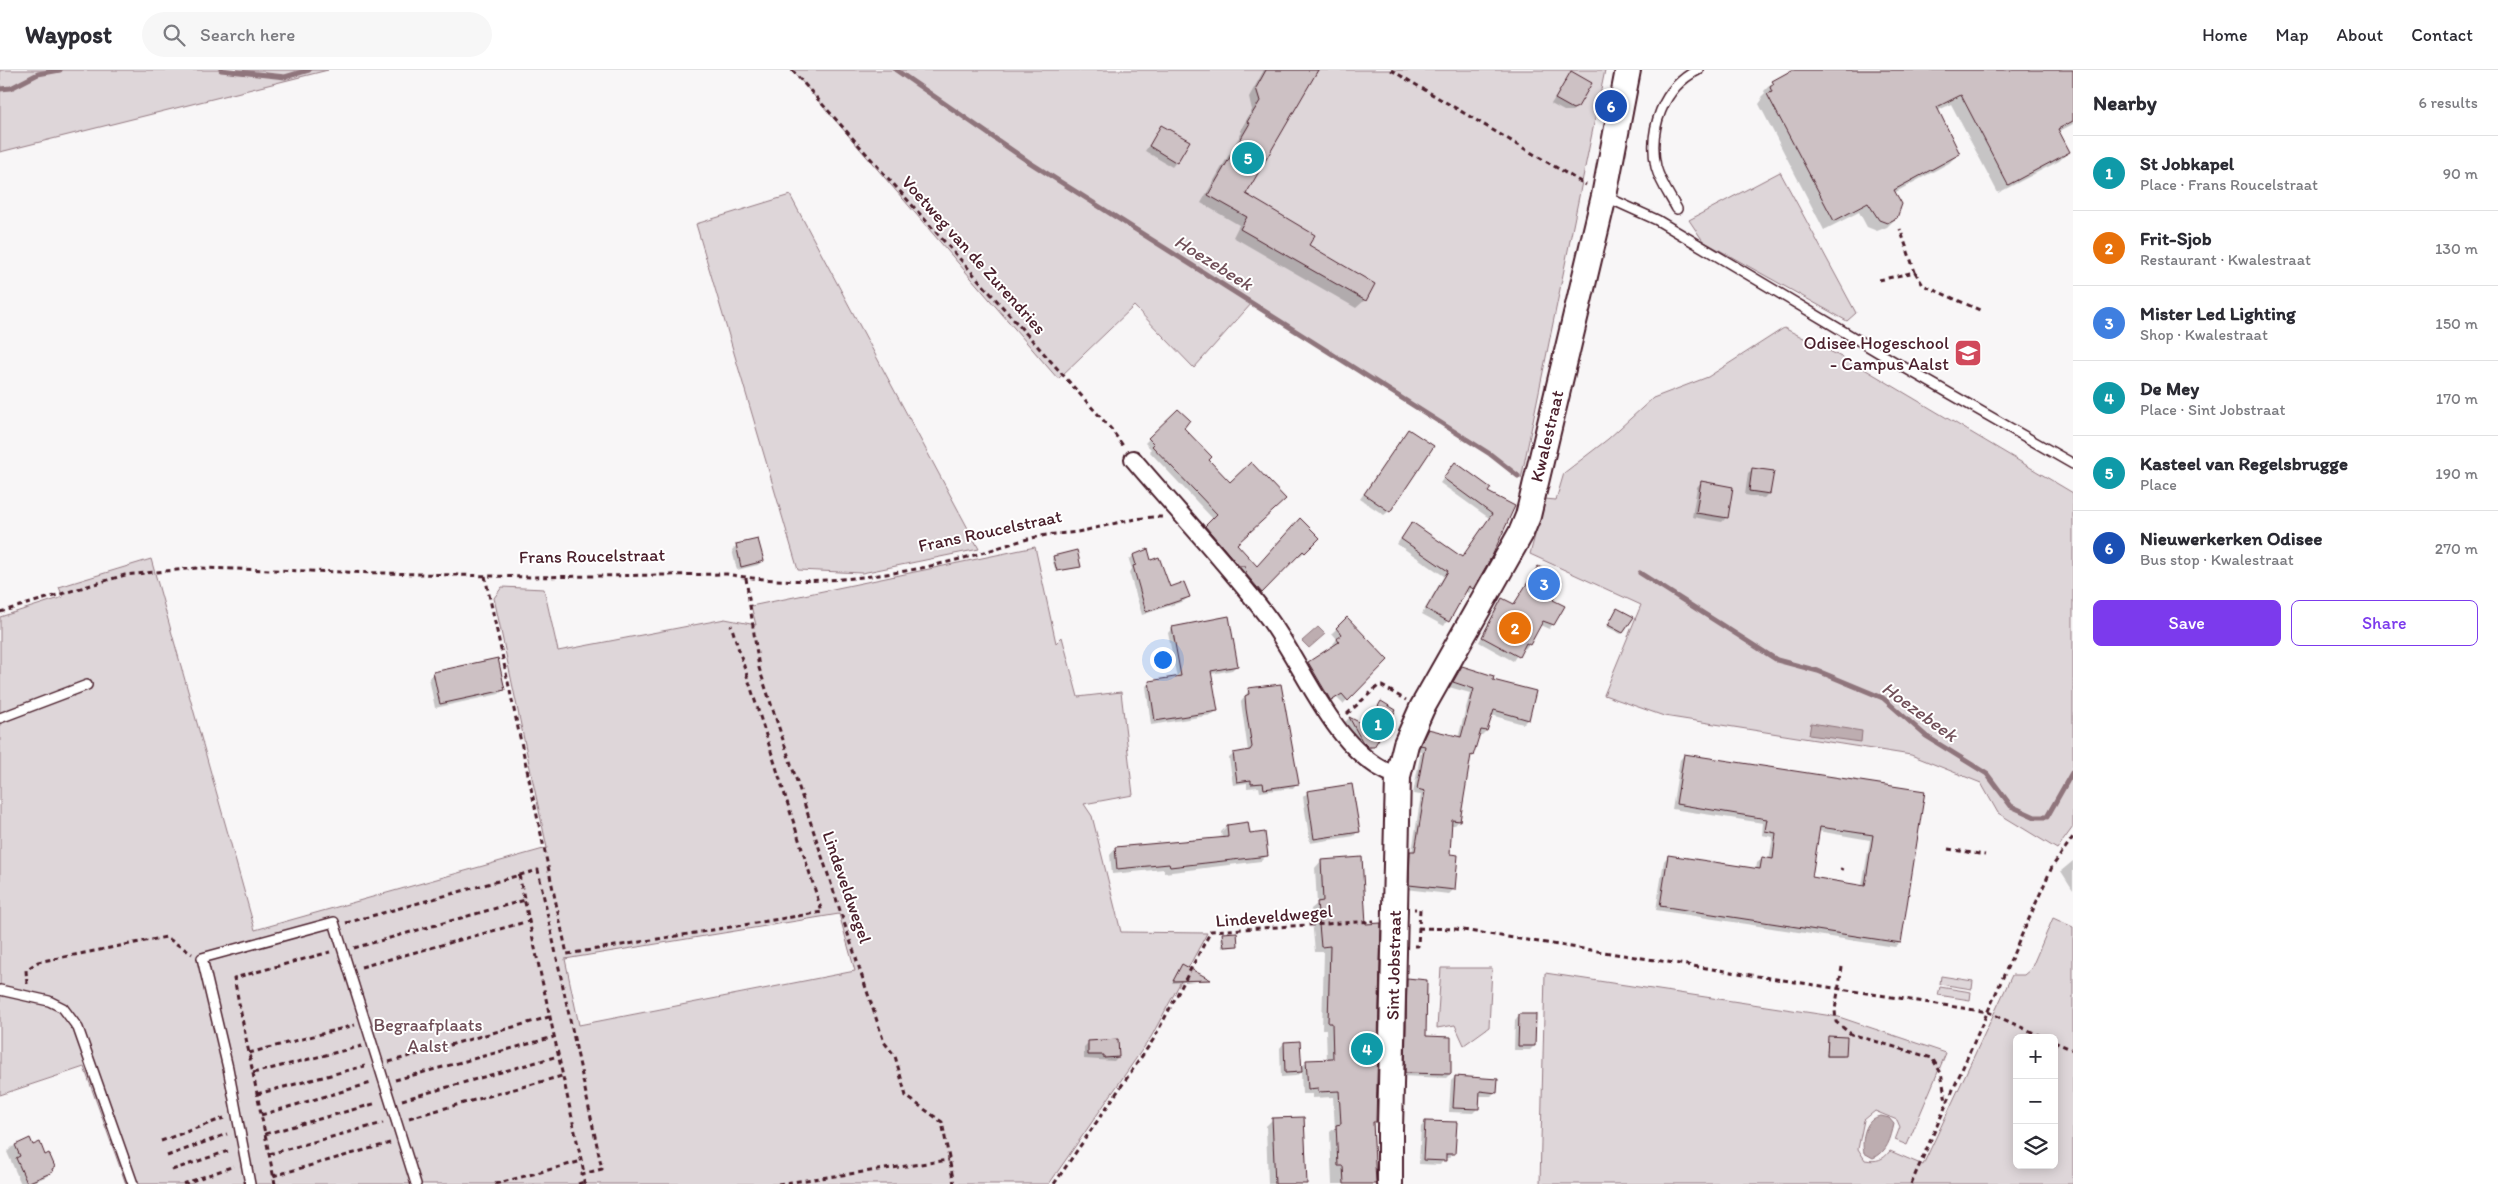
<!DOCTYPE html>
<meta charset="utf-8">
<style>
body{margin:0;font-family:Itim,sans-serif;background:#f7f7f7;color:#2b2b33}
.controls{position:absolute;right:15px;bottom:15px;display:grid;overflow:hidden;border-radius:8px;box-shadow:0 2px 12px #0003}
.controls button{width:45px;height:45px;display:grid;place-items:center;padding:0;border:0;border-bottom:1px solid #e1e1e2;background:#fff;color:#2b2b33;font:25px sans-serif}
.you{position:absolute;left:1162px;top:589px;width:18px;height:18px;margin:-12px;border:4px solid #fff;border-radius:50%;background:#1a73e8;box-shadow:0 0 0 8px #1a73e833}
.badge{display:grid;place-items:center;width:32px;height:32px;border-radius:50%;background:#7c3aed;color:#fff;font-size:16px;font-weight:700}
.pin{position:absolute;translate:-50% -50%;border:2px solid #fff;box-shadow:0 1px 5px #0006}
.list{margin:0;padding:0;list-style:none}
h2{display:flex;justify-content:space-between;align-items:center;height:65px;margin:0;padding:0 20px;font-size:21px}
h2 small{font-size:16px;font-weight:400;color:#7c7c81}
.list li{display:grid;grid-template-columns:32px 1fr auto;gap:15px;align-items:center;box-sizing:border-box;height:75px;padding:0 20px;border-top:1px solid #e1e1e2}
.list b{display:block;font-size:19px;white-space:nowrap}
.list p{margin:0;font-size:16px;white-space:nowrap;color:#7c7c81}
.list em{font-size:16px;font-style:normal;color:#7c7c81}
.actions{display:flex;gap:10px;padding:15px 20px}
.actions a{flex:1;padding:11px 0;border:1px solid #7c3aed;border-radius:8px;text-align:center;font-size:18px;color:#7c3aed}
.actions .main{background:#7c3aed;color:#fff}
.icon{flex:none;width:28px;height:28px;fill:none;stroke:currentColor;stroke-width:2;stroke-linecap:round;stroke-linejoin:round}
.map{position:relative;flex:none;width:2073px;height:1114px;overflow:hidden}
header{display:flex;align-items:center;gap:30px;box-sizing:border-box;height:70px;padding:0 25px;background:#fff;border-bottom:1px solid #e1e1e2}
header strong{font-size:24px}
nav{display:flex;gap:28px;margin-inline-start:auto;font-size:18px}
.search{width:350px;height:45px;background:#f7f7f7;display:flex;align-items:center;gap:12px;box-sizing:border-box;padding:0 18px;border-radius:28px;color:#7c7c81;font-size:19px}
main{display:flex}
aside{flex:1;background:#fff}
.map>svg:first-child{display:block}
.green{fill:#ded6d9;stroke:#947a82;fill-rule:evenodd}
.water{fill:#bdadb0;stroke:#8f747b}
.shadow{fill:#0003;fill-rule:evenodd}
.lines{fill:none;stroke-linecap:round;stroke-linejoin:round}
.stream{stroke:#8f747b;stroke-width:5}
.building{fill:#cdc1c4;stroke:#4a1f2b;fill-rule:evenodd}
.lane-casing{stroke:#4a1f2b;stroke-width:12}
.street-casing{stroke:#4a1f2b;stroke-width:20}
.secondary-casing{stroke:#4a1f2b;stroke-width:28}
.path{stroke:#4a1f2b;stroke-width:3;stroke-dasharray:5 4;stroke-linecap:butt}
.lane{stroke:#fff;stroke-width:9}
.street{stroke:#fff;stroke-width:16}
.secondary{stroke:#fff;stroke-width:24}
.labels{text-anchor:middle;stroke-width:4;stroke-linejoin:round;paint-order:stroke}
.street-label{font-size:18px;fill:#4a1f2b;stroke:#fff}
.poi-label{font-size:18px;fill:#4a1f2b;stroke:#fff;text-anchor:end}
.park-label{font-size:18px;fill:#6f4d56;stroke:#fff}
.water-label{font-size:19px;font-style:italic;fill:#72515a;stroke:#fff}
</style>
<header>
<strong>Waypost</strong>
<div class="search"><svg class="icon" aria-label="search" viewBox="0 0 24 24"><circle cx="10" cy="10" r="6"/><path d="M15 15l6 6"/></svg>Search here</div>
<nav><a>Home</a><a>Map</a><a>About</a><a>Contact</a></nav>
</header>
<main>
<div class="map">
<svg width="2073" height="1114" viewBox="0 0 2073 1114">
<rect width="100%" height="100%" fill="#f8f6f7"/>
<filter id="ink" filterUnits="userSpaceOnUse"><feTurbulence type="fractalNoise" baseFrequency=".02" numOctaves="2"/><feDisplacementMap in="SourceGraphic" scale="10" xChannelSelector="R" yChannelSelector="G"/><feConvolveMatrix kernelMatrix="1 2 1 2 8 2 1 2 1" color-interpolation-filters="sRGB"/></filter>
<g filter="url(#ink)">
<path class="green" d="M0,0H328L0,82Z
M792,0H1605L1521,409L1490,384L1252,233L1194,298L1134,236L1058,309Z
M1780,102L1856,243L1847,251L1703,171L1689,150Z
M790,125L979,479L862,503L798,500L696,154Z
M1784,258L1861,297L2073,423V757L2057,779L1998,743L1981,713L1911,685L1664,646L1604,625L1641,535L1530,484L1545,429L1556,430L1564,403L1608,369L1653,328L1708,307Z
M1035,477L1056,573L1062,567L1078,627L1121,622L1133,725L1084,734L1092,746L1121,862L1207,863L1151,967L1049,1114H126L84,997L0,1025V547L63,527L59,517L151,489L255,860L547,778L494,528L502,517L544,519L558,581L725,549L756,555L751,536ZM839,844L855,901L579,955L565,889Z
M2053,848L2073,857V1114H1540L1545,903L1839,947L1946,983L1907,1075L1895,1070L1900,1057L1897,1050L1875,1041L1864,1050L1858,1079L1865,1090C1877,1092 1883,1090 1890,1081L1923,1095L2012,905H2024L2031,899ZM2017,968H2054V1095H2017Z
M1441,898H1492L1489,957L1464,975L1455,955L1437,958Z
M1941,906L1973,911L1972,919L1940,914Z
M1940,917L1971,922L1970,930L1938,925Z"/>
<path class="water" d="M1318,557L1325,564L1309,578L1302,571Z
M1811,653L1862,661L1861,672L1809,665Z
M1881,1046L1889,1048L1894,1054C1891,1068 1887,1083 1873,1088L1864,1083C1861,1069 1865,1048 1881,1046Z"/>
<path class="shadow" d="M1264,0H1316L1245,124L1307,175L1365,230L1356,238L1233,167L1239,155L1201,133L1242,62L1240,61L1252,40L1249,27Z
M1795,0H2073V54L2058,62L2069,82L2059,91L1998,123L1951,34L1937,41L1959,83L1949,93L1894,123L1901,139L1896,148L1887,157L1877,161L1867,157L1859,142L1824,160L1759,34L1762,30L1761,27L1765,23L1764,21L1773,12Z
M1571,3L1577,37L1572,41H1564L1551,34Z
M1162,56L1176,92L1172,97L1145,81Z
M1178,340L1182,358L1207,390L1236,475L1256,497L1318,468L1300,486L1298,484L1256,526L1242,509L1241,500H1235L1201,461L1213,449L1149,381L1151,379L1145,373Z
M1408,360L1389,441L1384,445L1360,429Z
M1451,398L1486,422L1513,437L1472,518L1468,523L1465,521L1444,556L1422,544L1444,506L1397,474L1408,458L1462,488L1489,448L1440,413Z
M1753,399L1772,402L1768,424L1764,428L1745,425L1748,403Z
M1701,412L1731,418L1726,448L1722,452L1692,447L1697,417Z
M736,476L762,491L758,495L737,500L732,480Z
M1133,486L1151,491L1170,519L1188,527L1184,531L1142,545L1129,502L1132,499L1129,490Z
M1054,487L1080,497L1056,502L1052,489Z
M1538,498L1552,531L1553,554L1549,559L1540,555L1529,574L1525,579L1522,577L1513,591L1479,572L1498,534L1503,529L1513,535Z
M1617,539L1633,547L1626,560L1621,564L1607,557Z
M1347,549L1386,590L1343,634L1337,628L1326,635L1304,597L1335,576L1333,574L1337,569L1332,563Z
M1172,558L1237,595L1232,600L1211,604L1216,641L1212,645L1151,655L1146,616L1150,612L1177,608L1168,563Z
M1462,597L1491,611L1528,649L1523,654L1491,645L1486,661L1482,665H1478L1470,688L1459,751L1455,755H1450L1448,785L1454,819L1449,824L1405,819L1406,787L1412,782L1421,725L1413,724L1421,681L1417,680L1428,660L1458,668L1470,623L1449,617Z
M434,603L503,620L499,624L435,638L429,608Z
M1249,620L1297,713L1293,718L1260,722L1259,717L1247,718V713L1233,715L1229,688L1234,684L1248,681L1241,632Z
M1382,633L1373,676L1368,681L1358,676L1345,652L1349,648L1366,657Z
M1684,685L1924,722L1900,873L1895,877L1656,840L1664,791L1668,786L1756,800L1757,793L1762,789L1769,790L1773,767L1762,765L1763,753L1672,739L1680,690ZM1818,761L1870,770L1862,816L1810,808Z
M1308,722L1358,761L1354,766L1310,773L1303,727Z
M1227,756L1249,766L1267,785L1261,791L1164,803V799L1112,804L1110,785L1116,778L1222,769L1221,762Z
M1321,791L1375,1051L1372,1054L1375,1114H1332L1330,1062L1335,1058L1333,1027L1312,1028V1024H1302L1301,1002L1296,1006L1281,1007L1280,978L1284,973L1300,998L1307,992L1327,991L1326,959H1322L1324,882H1315L1311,839L1317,834L1315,798Z
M2073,791V820L2061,801Z
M1223,864L1236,875L1234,877L1222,878L1221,866Z
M1182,896L1209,910L1172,913Z
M1408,909L1424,967L1450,1004L1446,1008L1402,1006L1404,913Z
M1519,945L1534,976L1530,980H1514L1515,950Z
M1828,967L1845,985L1843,987H1826Z
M1088,973L1118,987L1114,991L1084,989V977Z
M1455,1007L1495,1022L1491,1026H1478L1477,1039L1473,1043L1449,1042L1451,1011Z
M1273,1049L1306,1114H1268L1266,1056Z
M1425,1052L1454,1083L1449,1088H1445L1440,1095L1419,1094L1421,1057Z
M30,1070L52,1102L47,1106L30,1114H21L7,1082L12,1077Z"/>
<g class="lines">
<path class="stream" d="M221,0L285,7L309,0
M896,0L1029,92L1490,384L1518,406
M0,19L11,18L38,4L60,0
M1640,503L1777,590L1818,601L1883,628L1926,666L1987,704L2011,736L2035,747H2047L2073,701"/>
</g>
<path class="building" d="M1266,0H1318L1246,124L1315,165L1309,175L1375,214L1366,231L1240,159L1247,147L1208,125L1250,53L1247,52L1260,31L1256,18Z
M1792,0H2073V51L2058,59L2070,82L2008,115L1961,25L1937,37L1960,84L1894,120L1902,134L1897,148L1887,153L1879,150L1868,133L1834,151L1767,24L1772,22L1770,17L1774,14L1772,11Z
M1571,1L1592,13L1578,37L1573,39L1555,29Z
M1161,55L1190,71L1177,93L1149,76Z
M1178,339L1190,350L1184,358L1212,387L1209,390L1230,412L1251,392L1286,429L1237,474L1257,496L1300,448L1320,468L1305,483L1303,481L1262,523L1246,504L1245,496H1239L1205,456L1217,444L1152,376L1154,374L1148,368Z
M1408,359L1434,376L1390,442L1364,424Z
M1455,392L1491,418L1488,422L1515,436L1492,486L1473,519L1469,516L1449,552L1426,539L1448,501L1401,469L1412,452L1462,487L1492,444L1443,408Z
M1752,398L1774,401L1770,424L1749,421Z
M1701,411L1733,417L1728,448L1696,443Z
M758,469L764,491L741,497L736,474Z
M1148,479L1151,490L1159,487L1170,517L1184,512L1190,527L1146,542L1133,496L1136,495L1133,485Z
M1077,480L1081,497L1057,501L1053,486Z
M1538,496L1562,510L1558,518L1560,519L1553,530L1565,536L1554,555L1543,551L1530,575L1526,573L1519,587L1482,567L1502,528L1514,534Z
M1617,538L1634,547L1623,563L1608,555Z
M1229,546L1238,596L1211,601L1218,641L1155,651L1149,611L1181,606L1172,557Z
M1347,547L1388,590L1348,631L1342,624L1331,631L1308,592L1339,572L1337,569L1341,564L1336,558Z
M498,588L505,620L440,634L433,602Z
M1462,596L1494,606L1493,610L1536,621L1529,650L1494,640L1487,661L1481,660L1473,686L1471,685L1460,751L1452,750L1450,784L1458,785L1455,820L1409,815L1410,781H1415L1425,721L1417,719L1425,676L1420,675L1428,659L1461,667L1474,619L1453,612Z
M1281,614L1299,714L1264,719L1263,713L1251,714V710L1237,712L1233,683L1250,680L1252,677L1246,639L1245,626L1249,624L1248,618Z
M1381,631L1396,640L1374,677H1368L1362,671L1349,647L1367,656Z
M1684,684L1925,721L1901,873L1660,836L1668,785L1760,799L1762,787L1773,789L1776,763L1765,761L1767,749L1676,734ZM1820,757L1873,765L1865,816L1812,807Z
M1352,714L1360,762L1314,769L1307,721Z
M1248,752L1250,764L1265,762L1268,786L1170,797L1169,794L1117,799L1115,777L1228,767L1227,755Z
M1362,787L1366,854L1381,853L1376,1052H1373L1376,1114H1344L1343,1096H1338L1336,1055L1341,1054L1339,1021L1318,1022V1018L1308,1019L1306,990L1333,989L1332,953H1328L1330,876L1321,877L1317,832L1323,831L1321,790Z
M1237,862L1238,876L1224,877L1222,863Z
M1182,894L1211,910L1173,911Z
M1407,908L1427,910L1426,966L1451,967V1004L1405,1003Z
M1519,944H1536L1535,976H1518Z
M1828,966L1847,967L1846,986H1827Z
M1118,969L1119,987L1104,988V985H1088V971Z
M1300,971L1302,1002L1285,1003L1284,972Z
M1455,1006L1498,1009L1497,1023L1480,1021L1479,1039L1453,1038Z
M1304,1047L1307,1114H1275L1272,1048Z
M1425,1051L1457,1052L1455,1084H1446V1091L1423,1090Z
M30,1068L33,1075L40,1072L45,1085L49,1083L55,1097L52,1099L53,1102L27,1113L16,1088L20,1086L15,1075Z"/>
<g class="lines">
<g class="lane-casing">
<path id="lane" d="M1604,126L1657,150L1893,291L2073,394
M1677,139C1670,126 1660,112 1656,97C1648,59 1663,17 1698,0
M0,648L87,615
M0,920L49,931L63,938L78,958L133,1114
M250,1114L228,998L202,888L334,852L416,1114"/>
</g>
<g class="street-casing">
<path id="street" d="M1133,389C1177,441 1225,491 1266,545C1305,595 1334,686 1398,706"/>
</g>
<g class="secondary-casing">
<g id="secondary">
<path id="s1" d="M1390,1114V1059L1398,706L1406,674L1422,638L1521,463L1528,446L1604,126L1628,0"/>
</g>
</g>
<path class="path" d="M792,0L1111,359L1124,377
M1391,0L1586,115
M1915,202L1923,215L1982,241
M1879,210L1915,202L1900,159
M485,506L567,884L822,842L731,555
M746,508L759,598L884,972L895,986L906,1026L942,1052L954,1114
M0,542L125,505L197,498L530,507L727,504C798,518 886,508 956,490C986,483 1016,470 1047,465C1057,463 1067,464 1077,462C1105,457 1134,446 1163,447
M1347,644L1378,616H1382L1406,630
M1948,779L1985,785
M1841,800L1842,798
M519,805L584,1103
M346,853L538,800L602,1099L582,1104L585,1114
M1418,858L1456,859L1988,942L2045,968
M1414,876H1418L1420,839H1414
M354,878L525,830
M361,897L529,851
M1842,897L1835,940L1836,952L1851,964L1932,988L1941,1003L1946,1031
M27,914L26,900L38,892L166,867L192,884
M2054,972L2073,980
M249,983L355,955
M389,992L549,947
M253,1003L362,976
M395,1010L554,967
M257,1024L365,996
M402,1030L558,986
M261,1045L371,1013
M409,1048L562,1006
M265,1064L377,1033
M161,1071L224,1048
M269,1084L383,1053
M167,1086L227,1064
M172,1100L231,1080
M273,1106L390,1073
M183,1114L234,1096
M275,1114L234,908L330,882
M495,1114L582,1091
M578,1114L584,1112
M778,1114L949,1090
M1054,1114L1153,970L1211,861L1374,851
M1911,1114L2052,797L2073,767"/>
<use href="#lane" class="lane"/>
<use href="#street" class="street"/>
<use href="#secondary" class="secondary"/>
</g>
</g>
<defs>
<g id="university-square" transform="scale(1.4375)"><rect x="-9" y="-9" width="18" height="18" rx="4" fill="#d1495b" stroke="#fff"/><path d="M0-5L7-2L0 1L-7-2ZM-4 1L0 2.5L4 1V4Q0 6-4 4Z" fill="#fff"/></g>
</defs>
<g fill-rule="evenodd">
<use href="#university-square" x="1968" y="283"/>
</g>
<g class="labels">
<g class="street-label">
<text transform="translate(974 185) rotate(48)" y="6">Voetweg van de Zurendries</text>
<text dy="6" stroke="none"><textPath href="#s1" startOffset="782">Kwalestraat</textPath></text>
<text transform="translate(990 461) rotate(-12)" y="6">Frans Roucelstraat</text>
<text transform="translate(592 486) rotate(-1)" y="6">Frans Roucelstraat</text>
<text transform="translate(847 817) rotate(71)" y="6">Lindeveldwegel</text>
<text transform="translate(1274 846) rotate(-5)" y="6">Lindeveldwegel</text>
<text dy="6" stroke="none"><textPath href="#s1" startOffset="219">Sint Jobstraat</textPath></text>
</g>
<g class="poi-label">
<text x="1949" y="279">Odisee Hogeschool<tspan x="1949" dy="21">- Campus Aalst</tspan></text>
</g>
<g class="park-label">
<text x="428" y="961">Begraafplaats<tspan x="428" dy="21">Aalst</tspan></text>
</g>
<g class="water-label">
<text transform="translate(1214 192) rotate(32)" y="7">Hoezebeek</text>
<text transform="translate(1920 641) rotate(36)" y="7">Hoezebeek</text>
</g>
</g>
</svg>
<div class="controls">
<button>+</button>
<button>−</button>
<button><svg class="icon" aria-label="layers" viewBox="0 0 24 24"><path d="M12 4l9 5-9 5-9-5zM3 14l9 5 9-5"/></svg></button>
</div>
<div class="you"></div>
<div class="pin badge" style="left:1378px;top:654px;background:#0f9aa8">1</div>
<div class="pin badge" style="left:1515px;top:558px;background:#e8710a">2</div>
<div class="pin badge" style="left:1544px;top:514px;background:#3f7fe0">3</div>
<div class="pin badge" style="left:1367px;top:979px;background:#0f9aa8">4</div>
<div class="pin badge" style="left:1248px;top:88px;background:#0f9aa8">5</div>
<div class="pin badge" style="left:1611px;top:36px;background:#1a4fb4">6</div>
</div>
<aside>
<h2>Nearby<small>6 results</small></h2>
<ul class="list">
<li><span class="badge" style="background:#0f9aa8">1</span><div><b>St Jobkapel</b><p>Place · Frans Roucelstraat</p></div><em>90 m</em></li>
<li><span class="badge" style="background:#e8710a">2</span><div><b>Frit-Sjob</b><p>Restaurant · Kwalestraat</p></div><em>130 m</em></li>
<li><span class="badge" style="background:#3f7fe0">3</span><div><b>Mister Led Lighting</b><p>Shop · Kwalestraat</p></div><em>150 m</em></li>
<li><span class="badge" style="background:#0f9aa8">4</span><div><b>De Mey</b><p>Place · Sint Jobstraat</p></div><em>170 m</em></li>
<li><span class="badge" style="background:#0f9aa8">5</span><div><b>Kasteel van Regelsbrugge</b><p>Place</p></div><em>190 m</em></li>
<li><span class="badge" style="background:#1a4fb4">6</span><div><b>Nieuwerkerken Odisee</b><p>Bus stop · Kwalestraat</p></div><em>270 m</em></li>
</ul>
<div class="actions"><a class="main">Save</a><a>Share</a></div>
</aside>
</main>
